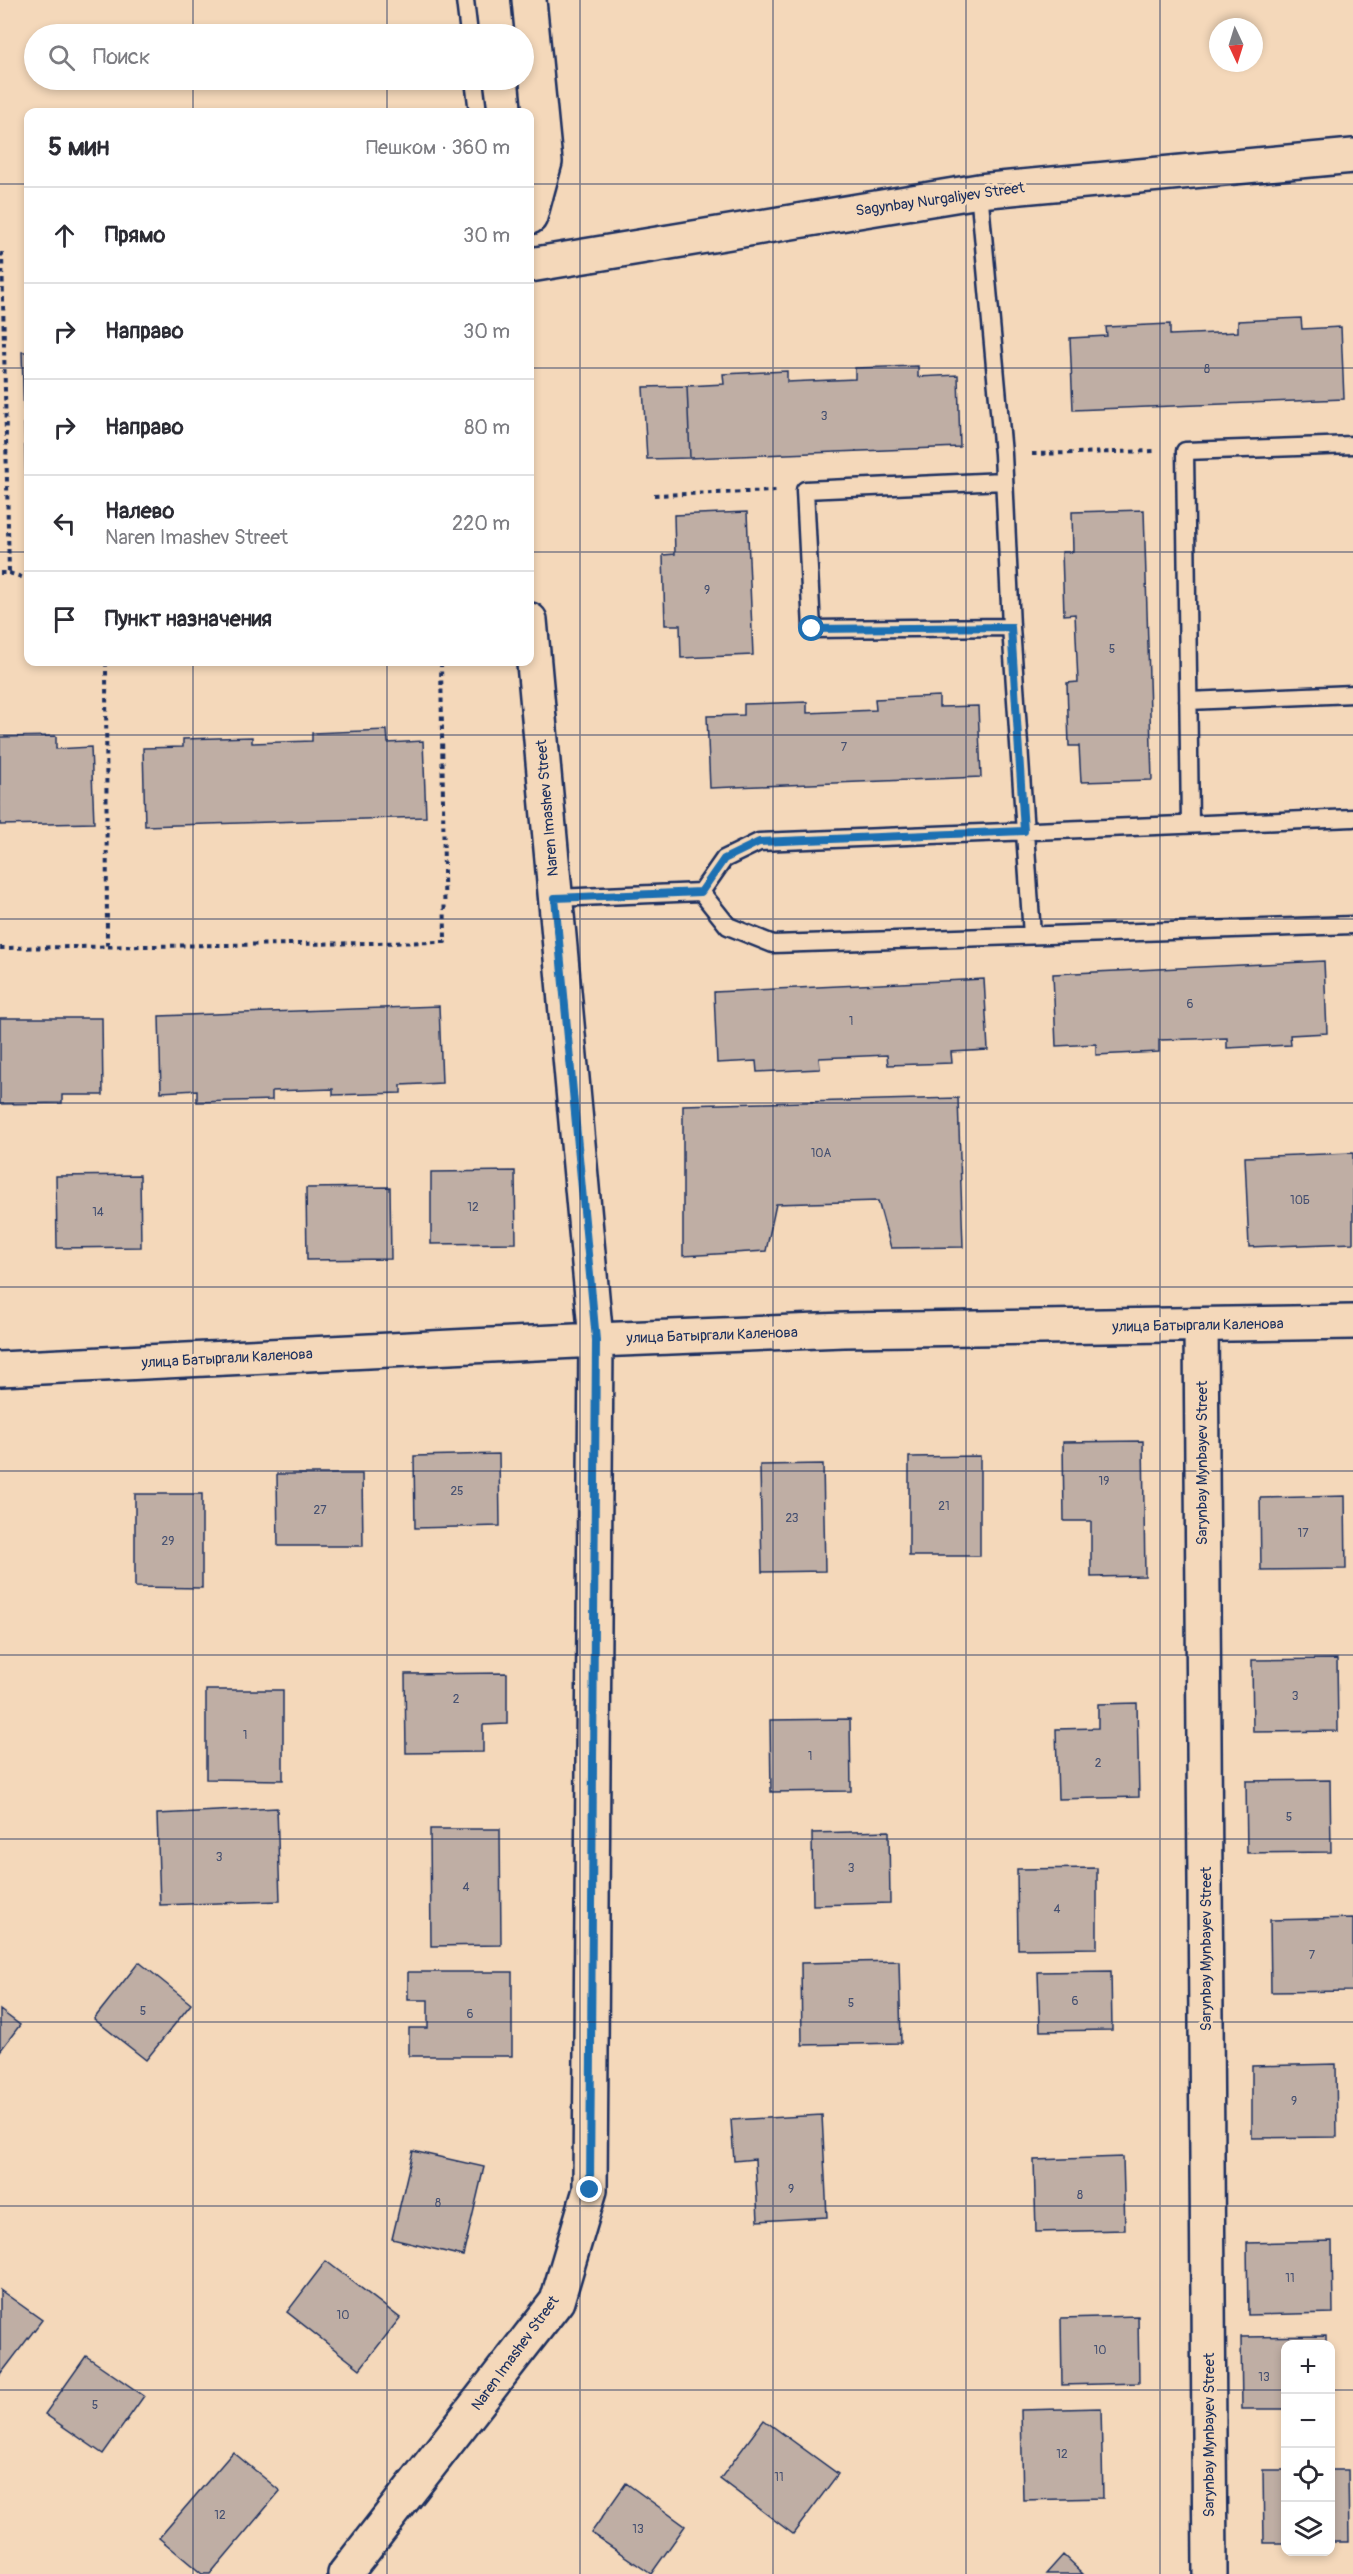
<!DOCTYPE html>
<html lang="ru">
<meta charset="utf-8">
<style>
body{margin:0;font-family:Pangolin,sans-serif;background:#f2f2f3;color:#2b2b33}
.controls{position:absolute;right:18px;bottom:18px;display:grid;overflow:hidden;border-radius:12px;box-shadow:0 3px 9px #0003}
.controls button{width:54px;height:54px;display:grid;place-items:center;padding:0;border:0;border-bottom:2px solid #e1e1e2;background:#fff;color:#2b2b33;font:30px sans-serif}
.compass{position:absolute;left:1209px;top:18px;width:54px;height:54px;border-radius:50%;background:#fff;box-shadow:0 3px 9px #0003;rotate:176deg}
.stop{position:absolute;width:18px;height:18px;margin:-14px;border:4px solid #1f6fb2;border-radius:50%;background:#fff}
.stop.end{background:#1f6fb2;border-color:#fff;box-shadow:0 2px 6px #0008}
.list{margin:0;padding:0;list-style:none}
h2{display:flex;justify-content:space-between;align-items:center;height:78px;margin:0;padding:0 24px;font-size:26px}
h2 small{font-size:20px;font-weight:400;color:#7c7c81}
.list li{display:grid;grid-template-columns:39px 1fr auto;gap:18px;align-items:center;box-sizing:border-box;height:96px;padding:0 24px;border-top:2px solid #e1e1e2}
.list b{display:block;font-size:22px;white-space:nowrap}
.list p{margin:0;font-size:20px;white-space:nowrap;color:#7c7c81}
.list em{font-size:20px;font-style:normal;color:#7c7c81}
.icon{flex:none;width:33px;height:33px;fill:none;stroke:currentColor;stroke-width:2;stroke-linecap:round;stroke-linejoin:round}
.map{position:relative;flex:none;width:1353px;height:2574px;overflow:hidden}
.search{position:absolute;background:#fff;box-shadow:0 3px 9px #0003;left:24px;top:24px;width:510px;height:66px;display:flex;align-items:center;gap:15px;box-sizing:border-box;padding:0 21px;border-radius:33px;color:#7c7c81;font-size:22px}
.panel{position:absolute;background:#fff;box-shadow:0 3px 9px #0003;left:24px;top:108px;width:510px;height:558px;border-radius:12px}
.map>svg:first-child{display:block}
.building{fill:#bfaea4;stroke:#1b2f5e;stroke-width:1.5}
.lines{fill:none;stroke-linecap:round;stroke-linejoin:round}
.lane-casing{stroke:#1b2f5e;stroke-width:21}
.street-casing{stroke:#1b2f5e;stroke-width:38}
.path{stroke:#1b2f5e;stroke-width:4;stroke-dasharray:4.5 4.5;stroke-linecap:butt}
.lane{stroke:#f4d8ba;stroke-width:16}
.street{stroke:#f4d8ba;stroke-width:33}
.route{stroke:#1f6fb2;stroke-width:8}
.grid{fill:none;stroke:#1b2f5e;stroke-width:1.5;stroke-opacity:0.55}
.labels{text-anchor:middle;stroke-width:6;stroke-linejoin:round;paint-order:stroke}
.number-label{font-size:12px;fill:#444f70}
.street-label{font-size:15px;fill:#1b2f5e;stroke:#f4d8ba}
</style>
<div class="map">
<svg width="1353" height="2574" viewBox="0 0 1353 2574">
<rect width="100%" height="100%" fill="#f4d8ba"/>
<filter id="ink" filterUnits="userSpaceOnUse"><feTurbulence type="fractalNoise" baseFrequency=".0167" numOctaves="2"/><feDisplacementMap in="SourceGraphic" scale="12" xChannelSelector="R" yChannelSelector="G"/><feConvolveMatrix kernelMatrix="1 2 1 2 8 2 1 2 1" color-interpolation-filters="sRGB"/></filter>
<g filter="url(#ink)">
<path class="building" d="M1301,318L1302,329L1341,327L1344,399L1073,410L1070,338L1107,336L1106,327L1170,324V335L1238,332V321Z
M22,352H28V557Z
M918,366V377L958,375L960,447L690,458L687,386L724,384L723,374L787,371V382L855,379V368Z
M687,386L690,458L647,459L643,387Z
M1144,510L1152,780L1081,782L1079,746H1069L1067,683L1078,682L1075,614L1064,615L1062,552H1073L1072,512Z
M747,512L753,655L681,658L680,625H665L663,555L675,554L674,515Z
M939,696V707L978,706L981,777L710,788L707,716L744,715V704L807,702V713L876,710L875,699Z
M387,730L388,743L423,741L426,817L145,826L143,748L183,747V739L252,737V743L312,741V733Z
M56,736V749L91,747L94,823L0,825V737Z
M1324,961L1327,1033L1290,1035L1291,1045L1227,1048V1038L1159,1040V1052L1096,1055V1044L1056,1046L1053,974Z
M984,979L988,1050L951,1052L952,1063L888,1065L887,1055L819,1058L820,1069L757,1072L756,1061L717,1063L714,992Z
M439,1006L442,1083L401,1085V1093L333,1095V1089L272,1091V1100L197,1102V1090L161,1092L159,1016Z
M0,1018H102L103,1095H62V1103L0,1104Z
M958,1098L963,1247L891,1248L878,1201L776,1204L766,1251L683,1256V1105Z
M1353,1153V1243L1249,1247L1245,1157Z
M515,1171L516,1243L431,1244V1172Z
M140,1175L141,1247L57,1248L56,1176Z
M390,1187L391,1259L307,1260L306,1188Z
M1143,1441L1145,1576L1091,1577V1521H1064L1063,1442Z
M499,1454L500,1526L415,1528L414,1456Z
M980,1456V1556H909V1457Z
M823,1464L825,1571L762,1572L760,1465Z
M277,1474H362L363,1546H278Z
M135,1494H202V1588L135,1587Z
M1345,1496L1346,1569L1261,1570L1260,1498Z
M1337,1659L1338,1731L1253,1732L1252,1660Z
M507,1673V1724L483,1725V1752L406,1753L405,1674Z
M206,1690H283V1780L206,1779Z
M1137,1703L1139,1797L1058,1799L1056,1729L1098,1728V1704Z
M850,1719L851,1791L771,1792L770,1720Z
M1330,1780L1331,1852L1247,1853L1246,1781Z
M277,1808L280,1901L160,1905L157,1814Z
M430,1829H500L501,1945L431,1946Z
M889,1831L890,1903L813,1905L812,1833Z
M1097,1868V1948L1018,1949L1017,1869Z
M1353,1918V1991L1271,1992L1270,1920Z
M899,1961L901,2043L802,2045L801,1963Z
M139,1962L191,2004L146,2060L94,2019Z
M1111,1971L1112,2030L1040,2031L1038,1972Z
M408,1972H512V2056H409V2028H428V2000H408Z
M0,2010L20,2025L0,2051Z
M1336,2064L1337,2137L1252,2138V2066Z
M822,2115L827,2217L758,2221L755,2159L734,2161L731,2120Z
M413,2151L484,2167L463,2256L392,2239Z
M1123,2157L1125,2230L1036,2232L1034,2160Z
M1332,2241L1333,2313L1248,2315L1247,2243Z
M326,2261L400,2318L360,2369L287,2312Z
M0,2290L42,2320L0,2375Z
M1138,2316L1139,2383L1062,2385L1061,2318Z
M1326,2336V2344H1286V2409H1242L1241,2337Z
M86,2356L144,2396L103,2454L45,2414Z
M1101,2408L1103,2498L1023,2500L1021,2410Z
M764,2420L838,2474L793,2534L720,2479Z
M233,2452L280,2491L210,2574H202L159,2538Z
M1263,2470H1286V2543H1264Z
M1330,2470H1348L1349,2542H1330Z
M626,2483L685,2526L651,2574L591,2533Z
M1063,2555L1083,2574H1046Z"/>
<g class="lines">
<g class="lane-casing">
<path id="lane" d="M465,0L469,34
M474,80L478,112
M979,191L1003,454L1011,627L1032,935
M1004,481L805,490L812,629L1011,627
M1188,701L1353,694
M1190,824L1185,451L1353,445
M701,892L728,926L773,944L1353,925
M555,898L701,892L724,859L759,842L1353,818"/>
</g>
<g class="street-casing">
<path id="street" d="M529,0L545,162L530,217
M530,265L979,191L1353,156
M1201,1325L1210,2574
M0,1369L596,1340L844,1330L1353,1322
M345,2574L557,2301L590,2190L596,1340L530,620"/>
</g>
<path class="path" d="M0,254H2L9,573
M1032,454L1157,451
M654,495L778,491
M0,573H9L28,579
M106,662L107,947
M0,948L445,942L441,662"/>
<use href="#lane" class="lane"/>
<use href="#street" class="street"/>
</g>
</g>
<g class="lines" filter="url(#ink)">
<path class="route" d="M590,2190L596,1340L555,898L701,892L724,859L759,842L1024,831L1011,627L812,629"/>
</g>
<path class="grid" d="M193,0V34M387,0V34M580,0V2574M773,0V2574M966,0V2574M1160,0V2574M193,80V112M387,80V112M0,184H28M530,184H1353M0,368H28M530,368H1353M0,552H28M530,552H1353M193,662V2574M387,662V2574M0,735H1353M0,919H1353M0,1103H1353M0,1287H1353M0,1471H1353M0,1655H1353M0,1839H1353M0,2022H1353M0,2206H1353M0,2390H1286M1330,2390H1353"/>
<g class="labels">
<g class="number-label">
<text x="1207" y="373">8</text>
<text x="824" y="420">3</text>
<text x="707" y="594">9</text>
<text x="1112" y="653">5</text>
<text x="844" y="751">7</text>
<text x="1190" y="1008">6</text>
<text x="851" y="1025">1</text>
<text x="821" y="1157">10А</text>
<text x="1300" y="1204">10Б</text>
<text x="473" y="1211">12</text>
<text x="98" y="1216">14</text>
<text x="1104" y="1485">19</text>
<text x="457" y="1495">25</text>
<text x="944" y="1510">21</text>
<text x="320" y="1514">27</text>
<text x="792" y="1522">23</text>
<text x="1303" y="1537">17</text>
<text x="168" y="1545">29</text>
<text x="1295" y="1700">3</text>
<text x="456" y="1703">2</text>
<text x="245" y="1739">1</text>
<text x="810" y="1760">1</text>
<text x="1098" y="1767">2</text>
<text x="1289" y="1821">5</text>
<text x="219" y="1861">3</text>
<text x="851" y="1872">3</text>
<text x="466" y="1891">4</text>
<text x="1057" y="1913">4</text>
<text x="1312" y="1959">7</text>
<text x="1075" y="2005">6</text>
<text x="851" y="2007">5</text>
<text x="143" y="2015">5</text>
<text x="470" y="2018">6</text>
<text x="1294" y="2105">9</text>
<text x="791" y="2193">9</text>
<text x="1080" y="2199">8</text>
<text x="438" y="2207">8</text>
<text x="1290" y="2282">11</text>
<text x="343" y="2319">10</text>
<text x="1100" y="2354">10</text>
<text x="1264" y="2381">13</text>
<text x="95" y="2409">5</text>
<text x="1062" y="2458">12</text>
<text x="779" y="2481">11</text>
<text x="220" y="2519">12</text>
<text x="638" y="2533">13</text>
</g>
<g class="street-label">
<text transform="translate(940 199) rotate(-8)" y="5">Sagynbay Nurgaliyev Street</text>
<text transform="translate(547 808) rotate(-95)" y="5">Naren Imashev Street</text>
<text transform="translate(1198 1325) rotate(-1)" y="5">улица Батыргали Каленова</text>
<text transform="translate(712 1335) rotate(-2)" y="5">улица Батыргали Каленова</text>
<text transform="translate(227 1358) rotate(-3)" y="5">улица Батыргали Каленова</text>
<text transform="translate(1202 1463) rotate(-90)" y="5">Sarynbay Mynbayev Street</text>
<text transform="translate(1206 1949) rotate(-90)" y="5">Sarynbay Mynbayev Street</text>
<text transform="translate(515 2353) rotate(-54)" y="5">Naren Imashev Street</text>
<text transform="translate(1209 2435) rotate(-90)" y="5">Sarynbay Mynbayev Street</text>
</g>
</g>
</svg>
<div class="controls">
<button>+</button>
<button>−</button>
<button><svg class="icon" aria-label="locate" viewBox="0 0 24 24"><circle cx="12" cy="12" r="6"/><path d="M12 2v4M12 18v4M2 12h4M18 12h4"/></svg></button>
<button><svg class="icon" aria-label="layers" viewBox="0 0 24 24"><path d="M12 4l9 5-9 5-9-5zM3 14l9 5 9-5"/></svg></button>
</div>
<svg class="compass" viewBox="-18 -18 36 36"><path d="M0-13l5 13h-10z" fill="#e53935"/><path d="M0 13l5-13h-10z" fill="#7c7c81"/></svg>
<div class="stop" style="left:812px;top:629px"></div>
<div class="stop end" style="left:590px;top:2190px"></div>
<div class="search"><svg class="icon" aria-label="search" viewBox="0 0 24 24"><circle cx="10" cy="10" r="6"/><path d="M15 15l6 6"/></svg>Поиск</div>
<section class="panel">
<h2>5 мин<small>Пешком · 360 m</small></h2>
<ul class="list">
<li><svg class="icon" aria-label="ahead" viewBox="0 0 24 24"><path d="M12 20V5M6 11l6-6 6 6"/></svg><div><b>Прямо</b></div><em>30 m</em></li>
<li><svg class="icon" aria-label="right" viewBox="0 0 24 24"><path d="M7 20v-9h11M14 6l5 5-5 5"/></svg><div><b>Направо</b></div><em>30 m</em></li>
<li><svg class="icon" aria-label="right" viewBox="0 0 24 24"><path d="M7 20v-9h11M14 6l5 5-5 5"/></svg><div><b>Направо</b></div><em>80 m</em></li>
<li><svg class="icon" aria-label="left" viewBox="0 0 24 24"><path d="M17 20v-9H6M10 6l-5 5 5 5"/></svg><div><b>Налево</b><p>Naren Imashev Street</p></div><em>220 m</em></li>
<li><svg class="icon" aria-label="arrive" viewBox="0 0 24 24"><path d="M6 21V4h12l-3 4 3 4H6"/></svg><div><b>Пункт назначения</b></div></li>
</ul>
</section>
</div>
